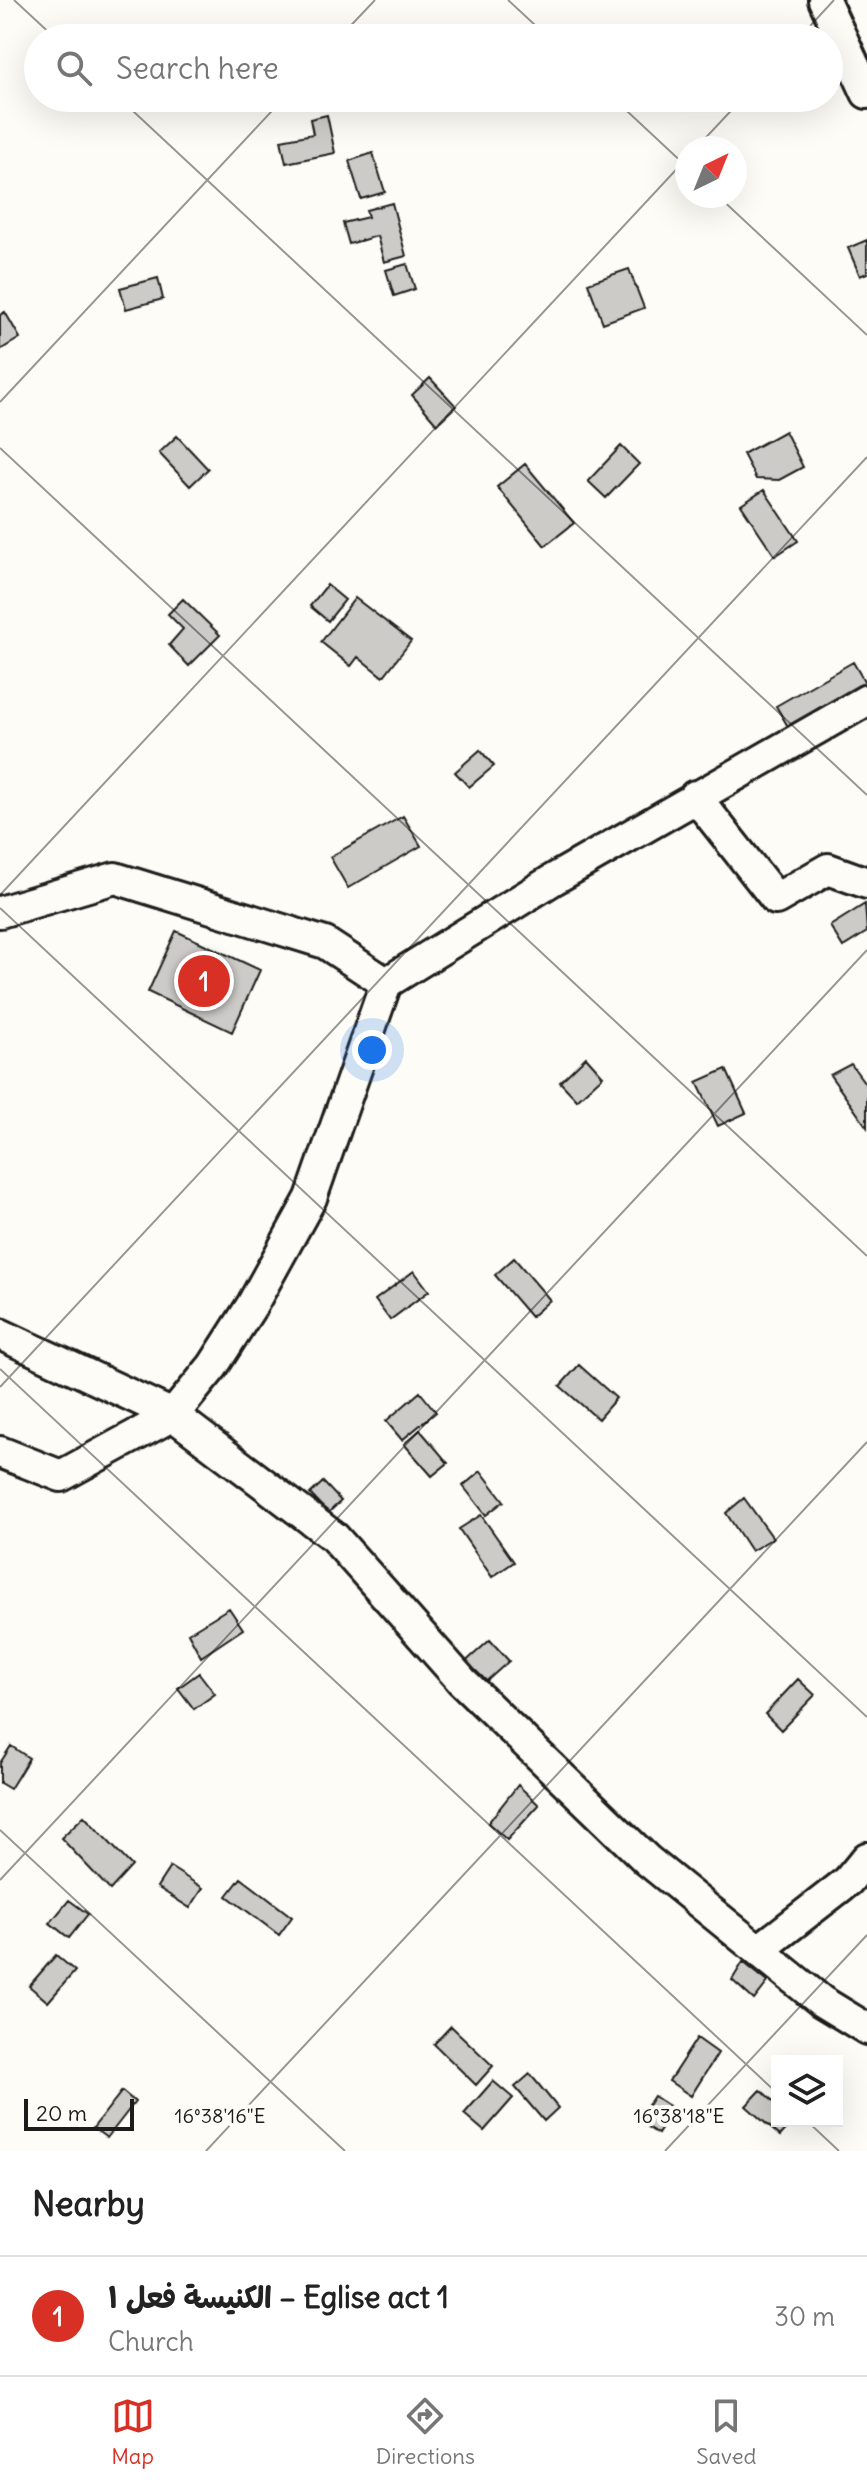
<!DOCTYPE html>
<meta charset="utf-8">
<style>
body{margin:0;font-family:Delius,"Playpen Sans Arabic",sans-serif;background:#f6f6f6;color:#222}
.controls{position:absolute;right:24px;bottom:24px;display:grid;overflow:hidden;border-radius:0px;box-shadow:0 8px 32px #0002}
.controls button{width:72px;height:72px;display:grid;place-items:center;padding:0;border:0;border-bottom:2px solid #e0e0e0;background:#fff;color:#222;font:40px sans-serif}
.compass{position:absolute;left:675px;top:136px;width:72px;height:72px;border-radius:50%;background:#fff;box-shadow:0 8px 32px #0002;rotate:43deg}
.scale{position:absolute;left:24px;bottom:20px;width:110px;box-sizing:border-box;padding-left:8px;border:4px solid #1c1c1c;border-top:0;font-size:22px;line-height:28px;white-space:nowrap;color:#1c1c1c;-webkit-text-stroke:6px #fdfcf7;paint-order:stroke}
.you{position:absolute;left:372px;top:1050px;width:28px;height:28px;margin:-20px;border:6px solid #fff;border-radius:50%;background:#1a73e8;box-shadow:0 0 0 12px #1a73e833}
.badge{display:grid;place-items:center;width:52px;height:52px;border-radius:50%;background:#d93025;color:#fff;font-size:26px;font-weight:700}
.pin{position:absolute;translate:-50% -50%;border:4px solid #fff;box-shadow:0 2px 8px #0006}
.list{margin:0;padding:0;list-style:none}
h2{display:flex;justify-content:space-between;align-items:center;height:104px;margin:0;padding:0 32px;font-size:34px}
h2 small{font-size:26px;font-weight:400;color:#767676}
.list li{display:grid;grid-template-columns:52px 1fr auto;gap:24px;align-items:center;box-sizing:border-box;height:120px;padding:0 32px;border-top:2px solid #e0e0e0}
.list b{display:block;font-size:30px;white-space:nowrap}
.list p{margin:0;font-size:26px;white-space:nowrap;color:#767676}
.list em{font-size:26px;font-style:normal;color:#767676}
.icon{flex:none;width:44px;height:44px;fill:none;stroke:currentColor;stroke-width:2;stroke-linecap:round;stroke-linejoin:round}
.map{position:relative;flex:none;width:867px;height:2151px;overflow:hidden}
.search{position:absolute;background:#fff;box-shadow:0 8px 32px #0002;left:24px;right:24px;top:24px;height:88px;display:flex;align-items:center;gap:20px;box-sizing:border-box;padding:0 28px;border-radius:44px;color:#767676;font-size:30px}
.sheet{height:224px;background:#fff}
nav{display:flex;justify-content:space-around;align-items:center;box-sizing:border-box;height:112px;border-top:2px solid #e0e0e0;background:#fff;font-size:22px;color:#767676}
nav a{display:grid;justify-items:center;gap:4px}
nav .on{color:#d93025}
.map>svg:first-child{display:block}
.building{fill:#cccbc8;stroke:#1c1c1c;stroke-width:2}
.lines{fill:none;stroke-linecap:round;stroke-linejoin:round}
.street-casing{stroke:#1c1c1c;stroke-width:36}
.street{stroke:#fdfcf7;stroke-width:30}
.ticks{fill:none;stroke:#1c1c1c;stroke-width:2;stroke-opacity:0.45}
.ticks-label{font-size:20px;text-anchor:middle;fill:#1c1c1c;stroke:#fdfcf7;stroke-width:8;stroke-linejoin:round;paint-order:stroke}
</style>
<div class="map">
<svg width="867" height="2151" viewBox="0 0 867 2151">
<rect width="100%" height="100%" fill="#fdfcf7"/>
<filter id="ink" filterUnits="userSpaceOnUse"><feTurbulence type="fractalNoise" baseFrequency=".0125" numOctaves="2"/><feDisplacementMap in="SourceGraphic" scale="16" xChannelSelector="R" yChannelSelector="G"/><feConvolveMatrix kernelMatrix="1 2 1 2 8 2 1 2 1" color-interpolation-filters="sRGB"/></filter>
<g filter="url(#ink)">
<path class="building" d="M327,115L335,153L286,163L281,140L313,134L310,119Z
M373,153L385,192L361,199L349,161Z
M392,203L406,256L384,262L377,236L349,244L343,223L368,217L366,210Z
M867,240V273L860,276L848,248Z
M407,264L415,289L394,296L386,270Z
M629,269L644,308L603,323L588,283Z
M158,278L163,299L126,309L120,288Z
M5,312L20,338L0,350V315Z
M430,378L456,406L437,424L412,395Z
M785,431L803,467L779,480L756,479L743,454Z
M177,436L208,469L190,486L159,453Z
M621,446L639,464L606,498L588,481Z
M525,464L574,523L545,546L497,487Z
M764,490L798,541L775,556L741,505Z
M327,585L345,600L328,621L310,606Z
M355,598L411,641L383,677L358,657L351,666L321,642Z
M183,599L220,635L189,666L169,645L183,629L168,614Z
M853,662L867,686L793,735L776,706Z
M480,750L494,766L469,787L455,772Z
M403,816L421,846L348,888L330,857Z
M865,904L867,932L843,947L830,926Z
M176,931L260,970L232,1032L148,992Z
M586,1057L603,1076L577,1100L560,1082Z
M851,1064L867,1086V1127L830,1075Z
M726,1069L746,1113L718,1126L697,1082Z
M514,1258L550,1300L531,1317L495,1275Z
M414,1271L429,1291L390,1320L375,1300Z
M579,1365L616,1398L598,1419L560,1386Z
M420,1392L436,1412L402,1440L386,1421Z
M420,1430L448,1463L432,1476L404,1444Z
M481,1471L504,1501L486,1515L463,1486Z
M323,1482L341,1501L328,1513L310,1494Z
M744,1498L773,1538L751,1551L726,1513Z
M481,1515L514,1562L492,1577L459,1529Z
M229,1608L243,1629L201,1657L188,1633Z
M490,1640L509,1661L481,1686L462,1665Z
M199,1673L215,1694L194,1709L178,1688Z
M798,1679L815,1695L781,1730L765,1714Z
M11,1746L29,1758L10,1789L0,1783V1763Z
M518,1785L539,1805L507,1840L488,1823Z
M84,1816L132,1866L110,1890L61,1838Z
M170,1867L203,1888L190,1908L157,1887Z
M241,1878L292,1917L279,1935L227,1896Z
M69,1900L88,1914L69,1938L50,1923Z
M56,1955L75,1971L48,2002L29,1986Z
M743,1962L768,1982L754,2000L732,1980Z
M451,2026L493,2066L476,2085L434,2044Z
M697,2038L718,2053L691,2096L669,2081Z
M530,2074L558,2108L544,2121L515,2087Z
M493,2081L513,2098L484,2131L464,2114Z
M761,2090L777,2105V2121H794L780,2136L746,2106Z
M122,2091L135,2102L107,2138L93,2128Z
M654,2096L674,2109L658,2134L638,2121Z"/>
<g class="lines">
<g class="street-casing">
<path id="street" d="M824,0L867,93
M695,796L776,899L828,869L867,883
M0,912L115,878L325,943L386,983L554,879L867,700
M0,1334L173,1415L334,1537L462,1681L647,1860L821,2001L867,2029
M0,1452L61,1476L173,1415L213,1366L252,1305L311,1198L386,983
M759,1950L848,1881L867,1858"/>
</g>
<use href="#street" class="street"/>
</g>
</g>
<path class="ticks" d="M14,0L55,38M508,0L549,38M339,38L375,0M799,38L834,0M119,98L867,795M613,98L687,167M696,148L743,98M718,196L867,335M0,402L284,98M0,448L867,1256M0,895L687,158M0,908L867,1717M0,1369L777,2093M0,1387L867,457M0,1830L345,2151M0,1880L867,950M807,2121L839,2151M206,2151L867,1442M665,2151L867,1935"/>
<g class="ticks-label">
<text x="220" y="2123">16°38'16"E</text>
<text x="679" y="2123">16°38'18"E</text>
</g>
</svg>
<div class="controls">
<button><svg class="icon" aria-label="layers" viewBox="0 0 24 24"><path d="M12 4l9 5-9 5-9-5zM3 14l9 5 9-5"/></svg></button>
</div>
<svg class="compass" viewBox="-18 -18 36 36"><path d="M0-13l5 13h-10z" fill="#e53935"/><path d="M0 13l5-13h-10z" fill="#767676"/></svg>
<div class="scale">20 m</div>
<div class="you"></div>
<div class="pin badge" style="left:204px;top:981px">1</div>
<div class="search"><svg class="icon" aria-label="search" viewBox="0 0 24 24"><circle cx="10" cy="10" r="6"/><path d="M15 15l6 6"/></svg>Search here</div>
</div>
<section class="sheet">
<h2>Nearby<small></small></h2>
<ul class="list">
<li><span class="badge">1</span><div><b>الكنيسة فعل ۱ – Eglise act 1</b><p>Church</p></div><em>30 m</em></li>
</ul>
</section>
<nav>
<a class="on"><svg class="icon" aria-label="map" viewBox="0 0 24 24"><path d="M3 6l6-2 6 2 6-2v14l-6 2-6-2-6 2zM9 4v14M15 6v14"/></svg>Map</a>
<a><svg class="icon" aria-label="directions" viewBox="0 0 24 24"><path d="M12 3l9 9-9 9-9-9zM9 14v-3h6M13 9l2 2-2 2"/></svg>Directions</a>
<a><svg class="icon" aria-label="saved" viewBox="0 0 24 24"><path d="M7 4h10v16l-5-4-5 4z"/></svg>Saved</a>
</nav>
